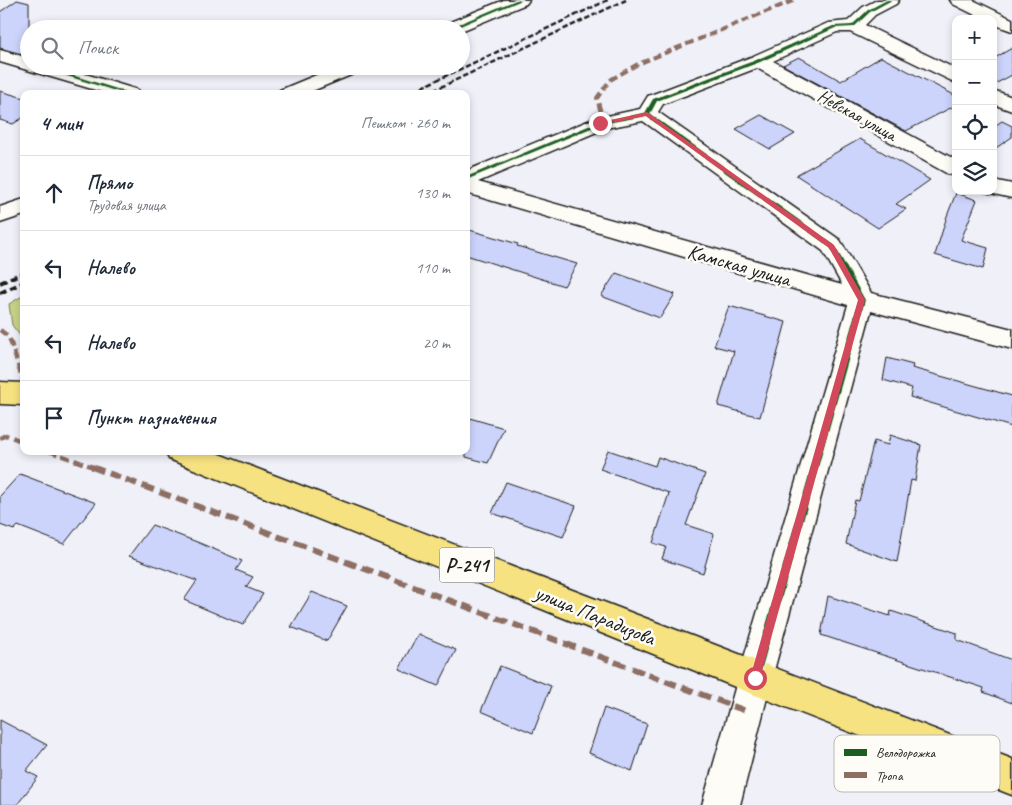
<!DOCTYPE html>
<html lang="ru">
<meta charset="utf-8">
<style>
body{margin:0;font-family:Caveat,sans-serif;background:#f6f6f7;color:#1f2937}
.controls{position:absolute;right:15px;top:15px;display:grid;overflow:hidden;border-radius:10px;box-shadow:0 2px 8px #0003}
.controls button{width:45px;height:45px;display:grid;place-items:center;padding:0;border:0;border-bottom:1px solid #e0e1e3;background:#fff;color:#1f2937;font:25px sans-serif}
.stop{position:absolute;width:15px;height:15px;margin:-11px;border:4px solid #d1495b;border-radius:50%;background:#fff}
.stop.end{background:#d1495b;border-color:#fff;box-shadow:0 1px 5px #0008}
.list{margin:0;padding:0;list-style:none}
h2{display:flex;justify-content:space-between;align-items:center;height:65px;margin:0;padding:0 20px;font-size:21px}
h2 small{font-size:16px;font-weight:400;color:#747a83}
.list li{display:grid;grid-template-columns:32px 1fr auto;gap:15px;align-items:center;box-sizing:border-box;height:75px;padding:0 20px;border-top:1px solid #e0e1e3}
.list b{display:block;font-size:19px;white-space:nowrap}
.list p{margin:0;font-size:16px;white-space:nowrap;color:#747a83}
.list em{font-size:16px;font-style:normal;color:#747a83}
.icon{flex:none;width:28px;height:28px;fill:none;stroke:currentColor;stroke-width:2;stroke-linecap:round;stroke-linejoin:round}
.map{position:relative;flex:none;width:1012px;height:805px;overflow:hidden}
.search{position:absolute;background:#fff;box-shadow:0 2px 8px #0003;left:20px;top:20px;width:450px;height:55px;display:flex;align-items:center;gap:12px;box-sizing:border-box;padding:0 18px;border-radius:28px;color:#747a83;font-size:19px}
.panel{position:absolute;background:#fff;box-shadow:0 2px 8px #0003;left:20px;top:90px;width:450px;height:365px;border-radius:10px}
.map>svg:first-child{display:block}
.green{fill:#c7d387;stroke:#727852}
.building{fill:#cdd4fc;stroke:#1c1c1c}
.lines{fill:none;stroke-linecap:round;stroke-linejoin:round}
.street-casing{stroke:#1c1c1c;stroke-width:3}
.secondary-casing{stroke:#1c1c1c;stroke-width:3}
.highway-casing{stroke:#1c1c1c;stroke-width:3}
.street{fill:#fdfcf7;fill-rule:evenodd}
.secondary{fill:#fdfcf7;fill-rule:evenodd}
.highway{fill:#f7e281;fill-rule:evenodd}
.rail-far1{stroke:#1c1c1c;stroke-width:2.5;stroke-dasharray:5.5 2.5;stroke-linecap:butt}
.rail{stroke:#1c1c1c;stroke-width:4;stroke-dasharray:7 4;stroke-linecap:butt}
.quiet-far2{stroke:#8d6e63;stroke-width:4;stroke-dasharray:8 4;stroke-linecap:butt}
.quiet-far1{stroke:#8d6e63;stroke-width:4.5;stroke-dasharray:9 4.5;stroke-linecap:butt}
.quiet{stroke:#8d6e63;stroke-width:6;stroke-dasharray:12 6;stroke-linecap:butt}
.cycleway-casing{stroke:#fdfcf7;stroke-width:3}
.cycleway{fill:#1b5e20;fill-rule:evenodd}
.route{fill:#d1495b}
.labels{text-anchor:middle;stroke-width:5;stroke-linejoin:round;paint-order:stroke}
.far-street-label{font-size:18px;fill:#1c1c1c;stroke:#fdfcf7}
.shield{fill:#fdfcf7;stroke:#605f5e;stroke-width:1}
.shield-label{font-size:20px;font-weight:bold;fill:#1c1c1c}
.street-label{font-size:21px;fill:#1c1c1c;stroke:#fdfcf7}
.key{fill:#fdfcf7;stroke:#bab9b5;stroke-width:1}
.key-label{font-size:14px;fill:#1c1c1c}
</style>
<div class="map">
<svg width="1012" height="805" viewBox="0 0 1012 805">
<rect width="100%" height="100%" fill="#eff0f8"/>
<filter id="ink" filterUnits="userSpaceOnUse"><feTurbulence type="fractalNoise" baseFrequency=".02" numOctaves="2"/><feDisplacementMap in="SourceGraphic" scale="10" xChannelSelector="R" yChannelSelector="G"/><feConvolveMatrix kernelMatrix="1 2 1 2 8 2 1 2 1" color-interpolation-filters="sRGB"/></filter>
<g filter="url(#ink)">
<path class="green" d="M24,295V341L12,325L9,304Z"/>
<path class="building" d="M17,0L29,3V56L0,48V12Z
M1012,48V75L993,85V59Z
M799,57L841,81L881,57L956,96V105L906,131L783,65Z
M0,91L24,98V117L13,124L0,120Z
M761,115L795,134L770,149L736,129Z
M1002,121L1012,126V137L993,150V127Z
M860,139L930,180L896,204L906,209L878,228L796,175Z
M956,193L977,200L961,240L988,248L983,269L935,255L947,216Z
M466,229L518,244L517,246L577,264L564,286L466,255Z
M616,273L675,294L660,318L601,296Z
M729,306L786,322L760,417L718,406L734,351L714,346Z
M887,358L913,365L912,368L1012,396V427L910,397L912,388L883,380Z
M466,417L504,428L488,463L466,457Z
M890,435L921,445L915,481L911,480L897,562L846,544L855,500L859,501L874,441L888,445Z
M608,450L655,466L658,457L705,474L686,525L714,534L703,573L662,559L666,547L653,543L669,493L600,469Z
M20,474L96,503L64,544L18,526L14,530L0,525V496Z
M506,482L576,506L563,537L492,513Z
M152,525L197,542L242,561L236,570L253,577L246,587L263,594L243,625L184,600L197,581L129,556Z
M312,592L347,606L327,641L291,627Z
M828,596L890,616L891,611L957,633V640L1012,660V703L983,692L984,688L821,635Z
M418,634L456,650L438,686L399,669Z
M500,666L551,686L533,733L481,711Z
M604,708L647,724L632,771L589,753Z
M0,720L47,745L26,771L38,777L17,805H0Z"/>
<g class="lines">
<g class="street-casing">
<path id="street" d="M504,0H529L526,4L461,31V29H440L443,25Z
M877,0H899L896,4L875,15L865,25L956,69V83L850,32H837L773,61L956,160V176L948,174L757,68L663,104L658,112L840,240L871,293L1012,329V349L871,311L772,678L767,690L755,695L743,690L738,678L848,305L466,193V171L593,119L640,109L648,96L751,57L828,23L848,21L863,7ZM643,121L823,251L842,285L478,182L606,128Z
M950,0H973L1012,19V31L993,24V19H983L953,4Z
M0,50L29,58V66H59L138,90L141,94H109L0,62Z
M338,66H365L363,70L305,94H277L280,90Z
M993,90L1012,97V111L993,104Z
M993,180L1012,184V198L985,192L993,191Z
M24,199V215L0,223V207Z"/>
</g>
<g class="secondary-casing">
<path id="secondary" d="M755,661L767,666L772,678L740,805H702L738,678L743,666Z"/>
</g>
<g class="highway-casing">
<path id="highway" d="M0,382L24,383V405L0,404Z
M165,451H211L1012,759V795L755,695L169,459Z"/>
</g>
<use href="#street" class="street"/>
<use href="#secondary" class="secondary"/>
<use href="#highway" class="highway"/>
<path class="rail-far1" d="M407,94L608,0
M426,94L626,0"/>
<path class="rail" d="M0,283L24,272
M0,293L24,282"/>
<path class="quiet-far2" d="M600,123L601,113L597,98L610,80L638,64L795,0"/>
<path class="quiet-far1" d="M0,330L9,337L24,384
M0,438L6,435L24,442
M49,451L96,468"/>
<path class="quiet" d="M92,467L746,711"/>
<g class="cycleway-casing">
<path id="cycleway" d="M516,0H522L453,29H447Z
M887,0H892L870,12L854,27L835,28L760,62L657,101L650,114L834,245L865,300L759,678L758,681L755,682L752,681L751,678L859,300L830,247L646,116L601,124L466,180V177L598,122L645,113L653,99L756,60L833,26L852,25L868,10Z
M35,66H43L133,94H125Z"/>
</g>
<use href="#cycleway" class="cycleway"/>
</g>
</g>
<path class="route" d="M647,112L834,245L865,300L760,678L755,683L750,678L858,300L829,248L646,116L600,125L597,123Z"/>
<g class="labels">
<g class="far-street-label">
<text transform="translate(857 115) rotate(29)" y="6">Невская улица</text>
</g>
<rect class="shield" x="439.5" y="547.5" width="55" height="35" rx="4"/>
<g class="shield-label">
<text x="467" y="572">Р-241</text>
</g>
<g class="street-label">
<text transform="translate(739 265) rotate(16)" y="7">Камская улица</text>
<text transform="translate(595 615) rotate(22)" y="7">улица Парадизова</text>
</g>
</g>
<rect x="834" y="735" width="166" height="57" rx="8" class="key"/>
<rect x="844" y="749" width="23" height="7" fill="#1b5e20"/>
<rect x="844" y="772" width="23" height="6" fill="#8d6e63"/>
<g class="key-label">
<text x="876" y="757">Велодорожка</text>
<text x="876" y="780">Тропа</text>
</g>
</svg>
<div class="controls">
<button>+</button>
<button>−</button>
<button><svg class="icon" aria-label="locate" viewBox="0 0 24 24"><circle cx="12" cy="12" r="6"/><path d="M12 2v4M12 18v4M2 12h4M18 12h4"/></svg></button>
<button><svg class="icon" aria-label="layers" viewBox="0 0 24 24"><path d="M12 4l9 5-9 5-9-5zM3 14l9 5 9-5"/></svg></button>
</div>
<div class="stop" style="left:755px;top:678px"></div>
<div class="stop end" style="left:600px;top:123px"></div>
<div class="search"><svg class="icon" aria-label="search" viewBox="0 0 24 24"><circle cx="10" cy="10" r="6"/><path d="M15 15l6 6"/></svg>Поиск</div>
<section class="panel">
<h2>4 мин<small>Пешком · 260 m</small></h2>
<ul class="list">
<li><svg class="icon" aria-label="ahead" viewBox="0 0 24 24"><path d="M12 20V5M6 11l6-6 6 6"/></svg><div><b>Прямо</b><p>Трудовая улица</p></div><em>130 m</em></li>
<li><svg class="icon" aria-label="left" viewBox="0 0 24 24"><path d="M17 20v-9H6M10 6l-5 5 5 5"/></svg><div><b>Налево</b></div><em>110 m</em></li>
<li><svg class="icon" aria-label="left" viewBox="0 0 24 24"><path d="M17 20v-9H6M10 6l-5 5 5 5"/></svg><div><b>Налево</b></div><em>20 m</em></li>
<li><svg class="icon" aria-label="arrive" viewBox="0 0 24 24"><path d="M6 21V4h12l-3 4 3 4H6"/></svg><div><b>Пункт назначения</b></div></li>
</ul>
</section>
</div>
